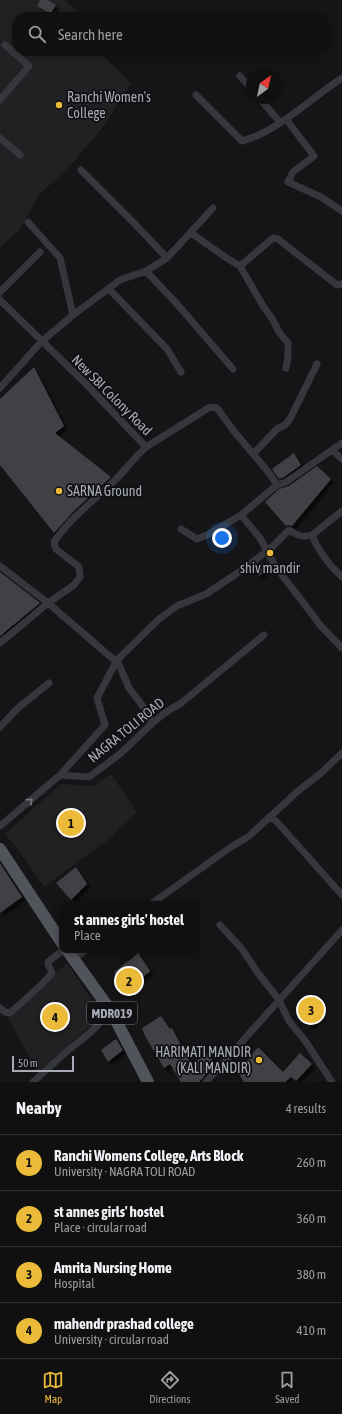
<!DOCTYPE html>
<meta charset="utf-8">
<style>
body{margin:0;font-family:"Asap Condensed",sans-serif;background:#1e1e1f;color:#f1f3f6}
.compass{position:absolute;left:246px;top:68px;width:36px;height:36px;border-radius:50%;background:#101011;box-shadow:0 2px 6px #0003;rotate:33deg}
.scale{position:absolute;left:12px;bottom:10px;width:62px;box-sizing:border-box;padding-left:4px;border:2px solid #a7abb7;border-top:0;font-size:11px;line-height:14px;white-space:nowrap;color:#a7abb7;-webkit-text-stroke:3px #101012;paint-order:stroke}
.you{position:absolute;left:222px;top:538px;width:14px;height:14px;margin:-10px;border:3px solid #fff;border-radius:50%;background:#1a73e8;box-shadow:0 0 0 6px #1a73e833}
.badge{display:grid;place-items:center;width:26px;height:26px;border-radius:50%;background:#ebba39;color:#111;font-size:13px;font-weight:700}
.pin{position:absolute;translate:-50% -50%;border:2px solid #fff;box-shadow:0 1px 4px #0006}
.popup{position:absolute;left:59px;top:901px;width:140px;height:52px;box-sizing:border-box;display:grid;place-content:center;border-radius:8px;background:#101011;filter:drop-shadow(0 1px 3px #0005);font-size:13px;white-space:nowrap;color:#9c9d9f}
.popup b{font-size:15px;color:#f1f3f6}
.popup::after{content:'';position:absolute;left:50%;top:100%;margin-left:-8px;border:8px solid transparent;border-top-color:#101011}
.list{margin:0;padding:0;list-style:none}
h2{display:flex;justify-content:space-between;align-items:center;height:52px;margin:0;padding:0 16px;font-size:17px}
h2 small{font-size:13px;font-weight:400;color:#9c9d9f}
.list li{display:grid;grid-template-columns:26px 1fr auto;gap:12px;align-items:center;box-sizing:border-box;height:56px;padding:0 16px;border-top:1px solid #303031}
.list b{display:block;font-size:15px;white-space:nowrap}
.list p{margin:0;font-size:13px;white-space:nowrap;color:#9c9d9f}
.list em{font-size:13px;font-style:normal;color:#9c9d9f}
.icon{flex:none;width:22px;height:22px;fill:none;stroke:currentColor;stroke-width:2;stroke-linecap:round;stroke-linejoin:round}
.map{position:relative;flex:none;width:342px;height:1082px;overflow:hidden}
.search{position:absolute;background:#101011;box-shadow:0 2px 6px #0003;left:12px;right:12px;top:12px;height:44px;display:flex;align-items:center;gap:10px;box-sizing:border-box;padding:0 14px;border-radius:16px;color:#9c9d9f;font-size:15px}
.sheet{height:276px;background:#101011}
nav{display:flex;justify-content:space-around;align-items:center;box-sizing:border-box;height:56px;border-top:1px solid #303031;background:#101011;font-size:11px;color:#9c9d9f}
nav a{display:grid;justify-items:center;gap:2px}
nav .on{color:#ebba39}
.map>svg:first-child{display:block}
.built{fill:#212124}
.building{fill:#3f4044;filter:url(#shadow)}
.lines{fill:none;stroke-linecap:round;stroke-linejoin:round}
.street{stroke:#36373c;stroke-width:7}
.primary{stroke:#52545b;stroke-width:12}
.oneway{stroke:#747780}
.poi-dot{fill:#ebba39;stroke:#101012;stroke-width:1.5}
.labels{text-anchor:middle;stroke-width:3.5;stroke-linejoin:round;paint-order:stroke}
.shield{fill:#101012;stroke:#7a7c86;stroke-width:1}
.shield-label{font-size:13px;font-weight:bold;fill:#a7abb7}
.poi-label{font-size:14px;fill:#a7abb7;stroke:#101012;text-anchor:start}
.street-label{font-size:14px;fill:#a7abb7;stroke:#101012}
</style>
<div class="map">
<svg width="342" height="1082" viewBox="0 0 342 1082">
<defs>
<filter id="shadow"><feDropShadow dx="3.5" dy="3.5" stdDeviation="1" flood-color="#0009"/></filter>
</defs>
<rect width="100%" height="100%" fill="#151517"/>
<path class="built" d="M0,0H64L78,11L81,17H17V51H100L102,55L131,83L103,127L71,165L39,195L19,230L0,247Z
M111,774L137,812L109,839L44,887L20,852L5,834L61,784L93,786Z
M67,963L102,1016L38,1072L8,1018Z"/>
<path class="building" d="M40,0H48L56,5L50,14L37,6Z
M34,367L64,426L55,433L111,477L74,511L54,533L0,465V399Z
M294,453L301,465L284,477L279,479L272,469Z
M317,466L331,479L292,526L289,525L286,526L265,502L279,489L289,486Z
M262,563L267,570L259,576L253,568Z
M0,572L40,603L0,636Z
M0,863L22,897L0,913Z
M76,867L87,884L71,900L56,883Z
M138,953L150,971L127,991L114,972Z
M314,998L323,1008L316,1013L320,1018L309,1026L297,1011Z
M161,1016L170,1029L172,1028L191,1064L208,1054L215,1064L199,1082H181L170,1064L164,1068L145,1036L142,1028Z
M116,1039L123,1050L108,1062L101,1050Z
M258,1047L283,1072L300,1053L312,1064L296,1081L291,1077L285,1082H244L238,1072Z"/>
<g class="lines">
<path class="street" d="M240,76L252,90
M196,95L242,141C277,132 311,98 342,78
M259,98L280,122
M0,100L29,66L5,45
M286,119L314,156L293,172L288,182L321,197L342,211
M0,138L20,155
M81,170L133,222L167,258
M28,222L60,258L73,315
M191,233L228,259L240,266L263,306L273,320L279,332L288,343V357L286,368
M240,266L273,238L278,239L337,285L342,284
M146,271L177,304L233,369
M109,289L167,349L181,372
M0,292L40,252
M0,300L86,384L146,447C137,455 129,465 121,474C99,497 72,515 54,542L56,549L79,567L80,577L74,585L48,603L0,643
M0,388L41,342L73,315L120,280L146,271L167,258L213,208
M146,447L210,407L217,408L233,430L269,473L277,485L241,515L207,535L197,539L181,529
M332,450L342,459
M253,454L277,429L285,425L290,419L317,364
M277,485L286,482L342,443
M241,515L260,538L274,564L285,579L321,626L342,648
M312,535C318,551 329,565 342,577
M0,566L48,603L113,659L117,660L97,698L105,725L60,775
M151,724L148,713L129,688L117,660L159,619L177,606L206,594L245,568L272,547L289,530C297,535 302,538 312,535L342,511
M0,727L18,708L49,683
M271,817L277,822L342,895
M0,826L60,775L89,777C100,769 111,761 121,753C140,736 157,715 180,704L264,635
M151,904L231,847L248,837L298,791L320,774L342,753
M220,925L242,949L258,973L279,1000L289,1021L306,1042L332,1082
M73,959L86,950
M0,1008L5,1012L10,1013L41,985L52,973L48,964V962L63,950
M33,1082L66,1052L91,1032L111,1011
M206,1082L342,930"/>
<path class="primary" d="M0,849L62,943
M67,950L111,1011L148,1082"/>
</g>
<defs><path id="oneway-chevron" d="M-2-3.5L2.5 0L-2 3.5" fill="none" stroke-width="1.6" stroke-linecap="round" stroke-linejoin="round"/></defs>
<use class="oneway" href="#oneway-chevron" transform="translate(30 801) rotate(-41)"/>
<g class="poi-dot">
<circle cx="59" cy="105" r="4"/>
<circle cx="59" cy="491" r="4"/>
<circle cx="270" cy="553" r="4"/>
<circle cx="259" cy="1060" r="4"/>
</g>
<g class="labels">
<rect class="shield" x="87" y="1002" width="50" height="22" rx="3"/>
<g class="shield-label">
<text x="112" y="1018">MDR019</text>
</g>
<g class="poi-label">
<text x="67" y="102">Ranchi Women's<tspan x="67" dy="16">College</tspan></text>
<text x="67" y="496">SARNA Ground</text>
<text x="270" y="573" text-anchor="middle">shiv mandir</text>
<text x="251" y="1057" text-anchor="end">HARIMATI MANDIR<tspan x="251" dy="16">(KALI MANDIR)</tspan></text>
</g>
<g class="street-label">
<text transform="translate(112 395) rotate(45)" y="5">New SBI Colony Road</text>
<text transform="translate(126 730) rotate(-39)" y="5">NAGRA TOLI ROAD</text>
</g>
</g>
</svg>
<svg class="compass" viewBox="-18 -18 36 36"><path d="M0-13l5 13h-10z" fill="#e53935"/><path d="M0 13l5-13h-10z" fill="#9c9d9f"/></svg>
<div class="scale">50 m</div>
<div class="you"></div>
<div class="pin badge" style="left:71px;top:823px">1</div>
<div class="pin badge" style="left:129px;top:981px">2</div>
<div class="popup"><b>st annes girls' hostel</b>Place</div>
<div class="pin badge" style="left:311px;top:1010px">3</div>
<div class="pin badge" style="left:55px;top:1017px">4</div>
<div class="search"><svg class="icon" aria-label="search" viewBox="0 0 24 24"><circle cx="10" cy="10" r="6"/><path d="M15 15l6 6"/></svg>Search here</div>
</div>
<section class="sheet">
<h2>Nearby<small>4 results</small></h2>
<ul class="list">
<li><span class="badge">1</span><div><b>Ranchi Womens College, Arts Block</b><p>University · NAGRA TOLI ROAD</p></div><em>260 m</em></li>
<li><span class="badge">2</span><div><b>st annes girls' hostel</b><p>Place · circular road</p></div><em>360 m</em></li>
<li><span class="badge">3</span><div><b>Amrita Nursing Home</b><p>Hospital</p></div><em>380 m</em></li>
<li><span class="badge">4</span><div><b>mahendr prashad college</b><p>University · circular road</p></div><em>410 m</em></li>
</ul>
</section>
<nav>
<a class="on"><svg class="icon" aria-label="map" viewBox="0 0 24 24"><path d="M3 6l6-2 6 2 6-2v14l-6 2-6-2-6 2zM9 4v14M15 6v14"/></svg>Map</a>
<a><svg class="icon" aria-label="directions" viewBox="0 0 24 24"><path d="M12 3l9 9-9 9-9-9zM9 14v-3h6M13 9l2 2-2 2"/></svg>Directions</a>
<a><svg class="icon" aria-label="saved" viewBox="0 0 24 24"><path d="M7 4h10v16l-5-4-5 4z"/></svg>Saved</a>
</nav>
